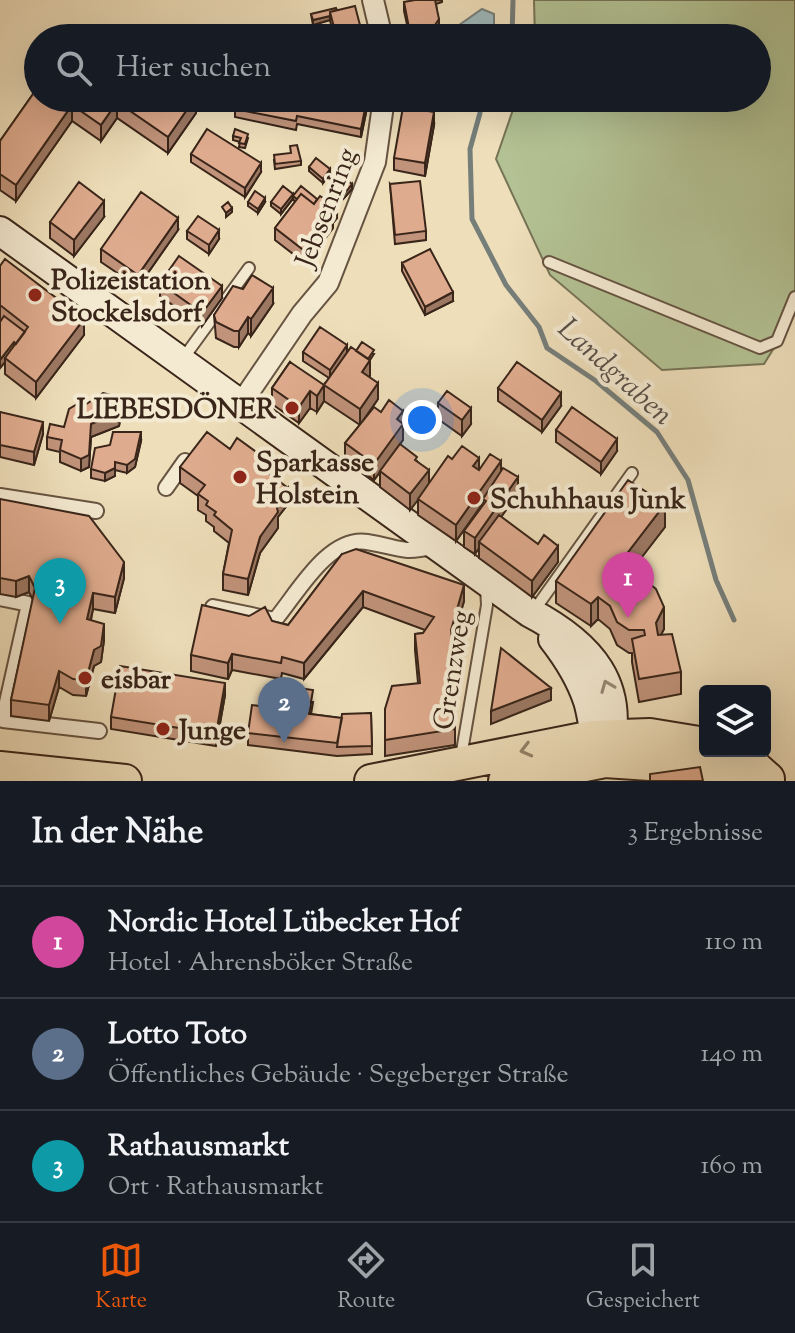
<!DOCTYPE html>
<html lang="de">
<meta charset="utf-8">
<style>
body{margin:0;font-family:"Sorts Mill Goudy",serif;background:#20242c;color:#f1f3f6}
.controls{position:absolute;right:24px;bottom:24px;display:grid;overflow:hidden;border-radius:8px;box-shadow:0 8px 32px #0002}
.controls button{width:72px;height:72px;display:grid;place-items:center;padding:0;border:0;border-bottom:2px solid #363941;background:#171b24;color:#f1f3f6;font:40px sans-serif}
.you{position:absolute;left:422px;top:420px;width:28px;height:28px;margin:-20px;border:6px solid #fff;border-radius:50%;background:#1a73e8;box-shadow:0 0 0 12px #1a73e833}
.badge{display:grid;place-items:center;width:52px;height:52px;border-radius:50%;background:#ea580c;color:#fff;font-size:26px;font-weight:700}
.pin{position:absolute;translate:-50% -66px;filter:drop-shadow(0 2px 4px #0008)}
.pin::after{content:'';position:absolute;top:42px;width:28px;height:24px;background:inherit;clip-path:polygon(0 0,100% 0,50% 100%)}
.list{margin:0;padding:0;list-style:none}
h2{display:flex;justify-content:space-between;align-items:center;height:104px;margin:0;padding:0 32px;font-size:34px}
h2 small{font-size:26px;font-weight:400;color:#9ea1a6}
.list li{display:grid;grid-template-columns:52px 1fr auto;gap:24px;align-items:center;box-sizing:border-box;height:112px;padding:0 32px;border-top:2px solid #363941}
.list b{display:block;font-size:30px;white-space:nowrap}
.list p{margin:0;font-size:26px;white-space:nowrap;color:#9ea1a6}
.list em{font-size:26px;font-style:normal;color:#9ea1a6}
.icon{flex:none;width:44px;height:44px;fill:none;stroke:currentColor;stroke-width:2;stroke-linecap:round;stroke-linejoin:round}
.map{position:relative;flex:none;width:795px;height:781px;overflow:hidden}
.search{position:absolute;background:#171b24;box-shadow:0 8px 32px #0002;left:24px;right:24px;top:24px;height:88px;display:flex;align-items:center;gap:20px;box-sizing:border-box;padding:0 28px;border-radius:44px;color:#9ea1a6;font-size:30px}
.sheet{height:440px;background:#171b24}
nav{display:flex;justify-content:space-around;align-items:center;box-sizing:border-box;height:112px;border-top:2px solid #363941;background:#171b24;font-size:22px;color:#9ea1a6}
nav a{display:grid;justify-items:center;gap:4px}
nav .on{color:#ea580c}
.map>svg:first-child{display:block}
.green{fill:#b3c294;stroke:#767456;stroke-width:2}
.water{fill:#9fb9bb;stroke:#767e7a;stroke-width:2}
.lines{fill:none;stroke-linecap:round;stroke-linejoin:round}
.stream{stroke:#767e7a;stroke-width:5}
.service-casing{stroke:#665341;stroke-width:14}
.pedestrian-casing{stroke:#665341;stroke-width:18}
.minor-casing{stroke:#665341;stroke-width:24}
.secondary-casing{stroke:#392519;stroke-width:32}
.primary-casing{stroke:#392519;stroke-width:36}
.service{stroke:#f4ead2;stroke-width:10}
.pedestrian{stroke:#f4ead2;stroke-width:14}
.minor{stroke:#f4ead2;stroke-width:20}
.secondary{stroke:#f4ead2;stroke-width:28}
.primary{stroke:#eedeba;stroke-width:32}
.wall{fill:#c0937a;stroke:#392519;stroke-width:2}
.shaded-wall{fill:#9c7863;stroke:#392519;stroke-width:2}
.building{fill:#dfab8e;stroke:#392519;stroke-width:2}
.oneway{stroke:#968876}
.oneway2{stroke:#94826a}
.poi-dot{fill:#8f2418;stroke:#f4ead2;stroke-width:3}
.labels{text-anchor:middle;stroke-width:8;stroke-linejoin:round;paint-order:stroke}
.street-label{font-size:28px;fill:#392519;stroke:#f4ead2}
.poi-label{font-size:28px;font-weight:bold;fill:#392519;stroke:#f4ead2;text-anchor:start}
.water-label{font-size:30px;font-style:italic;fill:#58514a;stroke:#f4ead2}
</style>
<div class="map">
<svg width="795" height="781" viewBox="0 0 795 781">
<rect width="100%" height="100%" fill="#eedeba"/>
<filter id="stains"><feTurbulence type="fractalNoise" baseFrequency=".0025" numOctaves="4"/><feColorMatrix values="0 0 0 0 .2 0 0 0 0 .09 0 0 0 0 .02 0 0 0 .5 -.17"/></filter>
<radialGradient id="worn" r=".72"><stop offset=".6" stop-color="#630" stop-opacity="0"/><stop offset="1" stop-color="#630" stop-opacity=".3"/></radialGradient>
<path class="green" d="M534,0H795V314L764,364L662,370L550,275L496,159L517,98H757V38H535Z"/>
<path class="water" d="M482,9L494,14V38H455L459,25Z"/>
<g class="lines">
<path class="stream" d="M512,38L513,0
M480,113L470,149L472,219L506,285L539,327L547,348L596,381L657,432L688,480L716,580L734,620"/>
<g class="service-casing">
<path id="service" d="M549,262L760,348L777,341L795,297
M182,360L249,268
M533,612L632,473
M461,757L487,605L486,587"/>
</g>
<g class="pedestrian-casing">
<path id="pedestrian" d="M166,488L185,461
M0,496L96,511
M0,598L29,604L3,720L99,731
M213,607L275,620C297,594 328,536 367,542C400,547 398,554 434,547"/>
</g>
<g class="minor-casing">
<path id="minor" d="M373,0L382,38
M240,405L302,314L328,283L375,162L384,98"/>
</g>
<g class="secondary-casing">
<path id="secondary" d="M0,231L529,612C590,644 628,685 607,757
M553,639C567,657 581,680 588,701C594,721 593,738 603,757"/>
</g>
<g class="primary-casing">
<path id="primary" d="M727,751L748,761L768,779
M0,768L125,781
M371,781L593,737L650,735L705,744
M505,781L605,761L694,767L763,781"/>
</g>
<use href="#service" class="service"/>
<use href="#pedestrian" class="pedestrian"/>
<use href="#minor" class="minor"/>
<use href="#secondary" class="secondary"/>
<use href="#primary" class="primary"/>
</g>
<path class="wall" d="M442,0V2L436,4L439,27L433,36L424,38H410L404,11V2Z
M337,10L361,37L334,38L330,20L313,25L311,14Z
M38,87L196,98V113L168,153L117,118L101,141L72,121L16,201L0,190V141Z
M367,108L361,137L297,124L296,130L235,117V109Z
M434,125L425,176L394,170V158Z
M233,136L248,138L245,148L239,147L240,142L233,140Z
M191,154L261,172L245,197L191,162Z
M274,160L301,161V165L275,169Z
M309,167L330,174L323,183L309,171Z
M329,183L352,189L344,198L329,187Z
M390,184L426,231V240L395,244Z
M293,194L326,208L337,218L333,223V228L306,264L275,240V228L295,202L293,199L281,214L271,206V202Z
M248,202H265L258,213L248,206Z
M104,217L74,256L50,238V222Z
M178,230L138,287L101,262V249Z
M187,231L219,239L209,254L187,239Z
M402,263L453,301L425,315L402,271Z
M0,266L84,335L36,398L5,374V362L0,368Z
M160,283L222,298L202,326L160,296Z
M273,304L251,336L248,333L239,347H234L216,338L214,315Z
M356,351L374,354L370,360L369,377L378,399L362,423L381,412L403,411V440L396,450L417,461L429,484L452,459L479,458V470L501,471L518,493L501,517L558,562L532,597L479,558V548L475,554L464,547V531L483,505V503L456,541L418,515V499L410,510L380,487V472L374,480L345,459V443L360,425L324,401V385L329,378L303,361V352H347Z
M290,362L324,401L317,412L310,408L299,423L272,404V388Z
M498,388L561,406L542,432L498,401Z
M438,403L471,424L462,436L438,419Z
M82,407L122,410L119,426L91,437L89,467L81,471L60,462V452L47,449V437L64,427Z
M0,412L43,434L34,465L0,457Z
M556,430L617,451L601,474L556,442Z
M141,441L135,467L127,473L115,470V476L105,481L91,478V469Z
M230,449L270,474L288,504L278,517V528L260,553L248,595L223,590V574L229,543L214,531V527L206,521V515L198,510V496L180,483V467Z
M0,499L124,578L115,613L93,609L91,620L104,640L101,662L94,666L86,696L73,695L59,687L49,721L11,716V700L33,600L29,592L16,597L0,594Z
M665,527L632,569L664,629L661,634L681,672V694L639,702L632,662V653H629L617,645L610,629L598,619L591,626L556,603V581Z
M342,554L464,601L452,641L454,672H450L455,729V745L385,756V709L418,683L415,650V634L423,633L425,630L363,607L304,679L282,673L281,679L232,670L228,679L191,671V655L272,621L288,625Z
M225,695L216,746L111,729V717Z
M313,702L311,714L341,718L371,713L372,754L337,756L248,745V733L282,709Z"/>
<path class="shaded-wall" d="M330,16V20L313,25V20Z
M439,19V27L433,36L424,38H410V33Z
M361,29V37L336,38V35Z
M195,98L196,113L168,153V137Z
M367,99V108L361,137V129Z
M117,102V118L101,141V125Z
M72,105V121L16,201V185Z
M434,112V125L425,176V163Z
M261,163V172L245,197V188Z
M330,169V174L323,183V179Z
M352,184V189L344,198V194Z
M293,194V198L281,214V209Z
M265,198V202L258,213V209Z
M104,201V217L74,256V240Z
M232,208V212L226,217V213Z
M337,214V218L333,223V228L306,264V252L333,216Z
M178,218V230L138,287V275Z
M219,230V239L209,254V245Z
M222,286V298L202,326V313Z
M273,288V304L251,336V319Z
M453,292V301L425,315V307Z
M248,317V333L239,347V331Z
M84,319V335L36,398V382Z
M14,342V350L5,358V362L0,368V360Z
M347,345V354L330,379V370Z
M370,360V376L362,388V372Z
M378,383V399L360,425V409Z
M324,385V401L317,412V396Z
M310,391V408L299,423V407Z
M561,393V406L542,432V420Z
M122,398V410L119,426L91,437L89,467L81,471V459L91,424Z
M471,408V424L462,436V420Z
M403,411V440L374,480V464L397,419Z
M43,422V434L34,465V452Z
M141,432V441L135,467L127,473V465Z
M617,439V451L601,474V462Z
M479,458V474L473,466Z
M501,461V477L483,499V503L456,541V525Z
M270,462V479L264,470Z
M115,468V476L105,481V473Z
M429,470V486L410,510V494Z
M518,477V493L482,544L479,542V548L475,554V538Z
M288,488V504L278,517V528L260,553L248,595V579L260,537L276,504Z
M665,504V527L622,583V560Z
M558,546V562L532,597V581Z
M124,562V578L115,613V597Z
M29,576V592L16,597V581Z
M464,585V601L451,646V630Z
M363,591V607L304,679V663Z
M93,593V609L87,635V619Z
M598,597V619L591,626V604Z
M664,607V629L656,645V623Z
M104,624V640L101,662L94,666L86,696V680L94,650Z
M232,654V670L228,679V663Z
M59,671V687L49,721V705Z
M225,683V695L216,746V734Z
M551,688V700L491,724V711Z"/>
<path class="building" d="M415,0H435L439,19L433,28L410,33L404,2Z
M355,6L361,29L336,35L330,12Z
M336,8L337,10L330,12V16L313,20L311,14Z
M38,87V98H195L168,137L117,102L101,125L72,105L16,185L0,174V141Z
M237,98H360L367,99L361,129L297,116L296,121L235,109Z
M403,107L434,112L425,163L394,158Z
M207,129L261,163L245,188L191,154Z
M235,129L248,134L245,144L239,143L241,138L233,136Z
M297,145L301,161L275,164L274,155L291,153L290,146Z
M316,158L330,169L323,179L309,167Z
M337,173L352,184L344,194L329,183Z
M420,181L426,231L395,235L390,184Z
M79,182L104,201L74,240L50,222Z
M283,186L293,194L281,209L271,202Z
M301,186L317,199L314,204L301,194L297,199L293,196Z
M255,191L265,198L258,209L248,202Z
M141,192L178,218L138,275L101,249Z
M301,194L314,204L320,196L326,200L321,207L333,216L306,252L275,228Z
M228,202L232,208L226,213L222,207Z
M327,207L337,214L333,219V216L325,210Z
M198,216L219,230L209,245L187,231Z
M430,249L453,292L425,307L402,263Z
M179,256L222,286L202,313L160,283Z
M5,259L84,319L36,382L5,358L28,327L0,305V266Z
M252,275L273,288L251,319L248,317L239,331H234L216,322L214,315L233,286L243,289Z
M4,316L25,332L16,344L14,342L0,360V322Z
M320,327L347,345L330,370L303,352Z
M362,342L374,350L368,359L356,351Z
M351,347L370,360L362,372L378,383L360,409L324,385Z
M290,362L324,385L317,396L310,391L299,407L272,388Z
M517,362L561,393L542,420L498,388Z
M447,391L471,408L462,420L438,403Z
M103,393L122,398L119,413L91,424L89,455L81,459L60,450L62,440L47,437L50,424L64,427L69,409L79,403L82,407Z
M389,400L403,411L397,419L403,424L374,464L345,443L374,407L381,412Z
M572,407L617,439L601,462L556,430Z
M0,412L43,422L34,452L0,445Z
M113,432H141L135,459L127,465L115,462V468L105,473L91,469L95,448L110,445Z
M207,432L230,449L237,438L270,462L264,470L288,488L276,504L278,512L260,537L248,579L223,574L232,530L214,515L216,512L206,505L208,501L198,494L205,485L180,467Z
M400,444L417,457L415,460L429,470L410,494L380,471Z
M462,446L479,458L473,466L479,470L490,454L501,461L456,525L418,499L448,456L452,459Z
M503,468L518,477L475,538L464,531L486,501L483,499Z
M628,480L665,504L622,560L656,589L664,607L656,623L658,635L672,634L681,672L639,679L632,639L645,635L644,630H629L617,622L610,606L598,597L591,604L556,581Z
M0,499L89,516L124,562L115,597L93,593L87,619L104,624L101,646L94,650L86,680L73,679L59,671L49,705L11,700L35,588L29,576L16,581L0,578Z
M499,515L538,544L544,535L558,546L532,581L479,542Z
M356,549L464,585L451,630L454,655H449L455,729L385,740V709L392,686L420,683L415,634L423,633L434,617L363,591L304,663L282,657L281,663L232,654L228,663L191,655L202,605L249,616L265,607L272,621L288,625L342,554Z
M501,648L551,688L491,711Z
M120,666L225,683L216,734L111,717Z
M285,686L313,690L309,714L342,718L337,743L248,733L252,705L282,709Z
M371,713L372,746L337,747L342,714Z
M700,767L703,781H650V774Z"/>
<defs><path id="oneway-chevron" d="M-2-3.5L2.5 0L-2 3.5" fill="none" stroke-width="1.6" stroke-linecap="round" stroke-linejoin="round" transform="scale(2)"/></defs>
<use class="oneway" href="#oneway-chevron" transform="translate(607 686) rotate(-112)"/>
<use class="oneway2" href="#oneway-chevron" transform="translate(526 750) rotate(166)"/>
<g class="poi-dot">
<circle cx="35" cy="295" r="8"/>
<circle cx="292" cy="408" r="8"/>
<circle cx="240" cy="477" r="8"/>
<circle cx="474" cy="498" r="8"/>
<circle cx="85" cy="678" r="8"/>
<circle cx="163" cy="729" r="8"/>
</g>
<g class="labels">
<g class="street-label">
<text transform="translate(325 207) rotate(-69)" y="10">Jebsenring</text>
<text transform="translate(451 670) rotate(-81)" y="10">Grenzweg</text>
</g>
<g class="poi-label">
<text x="51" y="289">Polizeistation<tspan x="51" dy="32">Stockelsdorf</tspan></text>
<text x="276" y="418" text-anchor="end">LIEBESDÖNER</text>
<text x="256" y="471">Sparkasse<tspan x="256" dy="32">Holstein</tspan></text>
<text x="490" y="508">Schuhhaus Junk</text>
<text x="101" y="688">eisbar</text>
<text x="179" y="739">Junge</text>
</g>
<g class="water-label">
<text transform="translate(616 371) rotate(42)" y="10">Landgraben</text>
</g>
</g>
<rect width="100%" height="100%" filter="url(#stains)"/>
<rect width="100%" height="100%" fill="url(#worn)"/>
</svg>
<div class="controls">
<button><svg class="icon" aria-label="layers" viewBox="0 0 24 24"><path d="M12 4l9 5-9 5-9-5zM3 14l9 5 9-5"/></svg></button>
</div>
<div class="you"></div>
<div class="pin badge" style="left:628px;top:618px;background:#d1479c">1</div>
<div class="pin badge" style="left:284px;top:743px;background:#5c6f8a">2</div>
<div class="pin badge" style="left:60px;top:624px;background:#0f9aa8">3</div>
<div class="search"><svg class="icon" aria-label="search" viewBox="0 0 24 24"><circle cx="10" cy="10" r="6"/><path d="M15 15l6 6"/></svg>Hier suchen</div>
</div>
<section class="sheet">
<h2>In der Nähe<small>3 Ergebnisse</small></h2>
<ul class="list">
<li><span class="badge" style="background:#d1479c">1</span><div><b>Nordic Hotel Lübecker Hof</b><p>Hotel · Ahrensböker Straße</p></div><em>110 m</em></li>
<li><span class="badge" style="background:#5c6f8a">2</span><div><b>Lotto Toto</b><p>Öffentliches Gebäude · Segeberger Straße</p></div><em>140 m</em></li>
<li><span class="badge" style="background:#0f9aa8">3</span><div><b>Rathausmarkt</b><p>Ort · Rathausmarkt</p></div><em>160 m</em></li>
</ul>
</section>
<nav>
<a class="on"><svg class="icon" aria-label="map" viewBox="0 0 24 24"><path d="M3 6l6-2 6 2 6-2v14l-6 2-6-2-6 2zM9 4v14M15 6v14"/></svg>Karte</a>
<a><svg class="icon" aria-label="directions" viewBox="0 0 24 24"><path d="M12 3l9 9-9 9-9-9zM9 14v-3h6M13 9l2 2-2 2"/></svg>Route</a>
<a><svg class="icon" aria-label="saved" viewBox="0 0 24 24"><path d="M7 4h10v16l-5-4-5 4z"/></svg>Gespeichert</a>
</nav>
